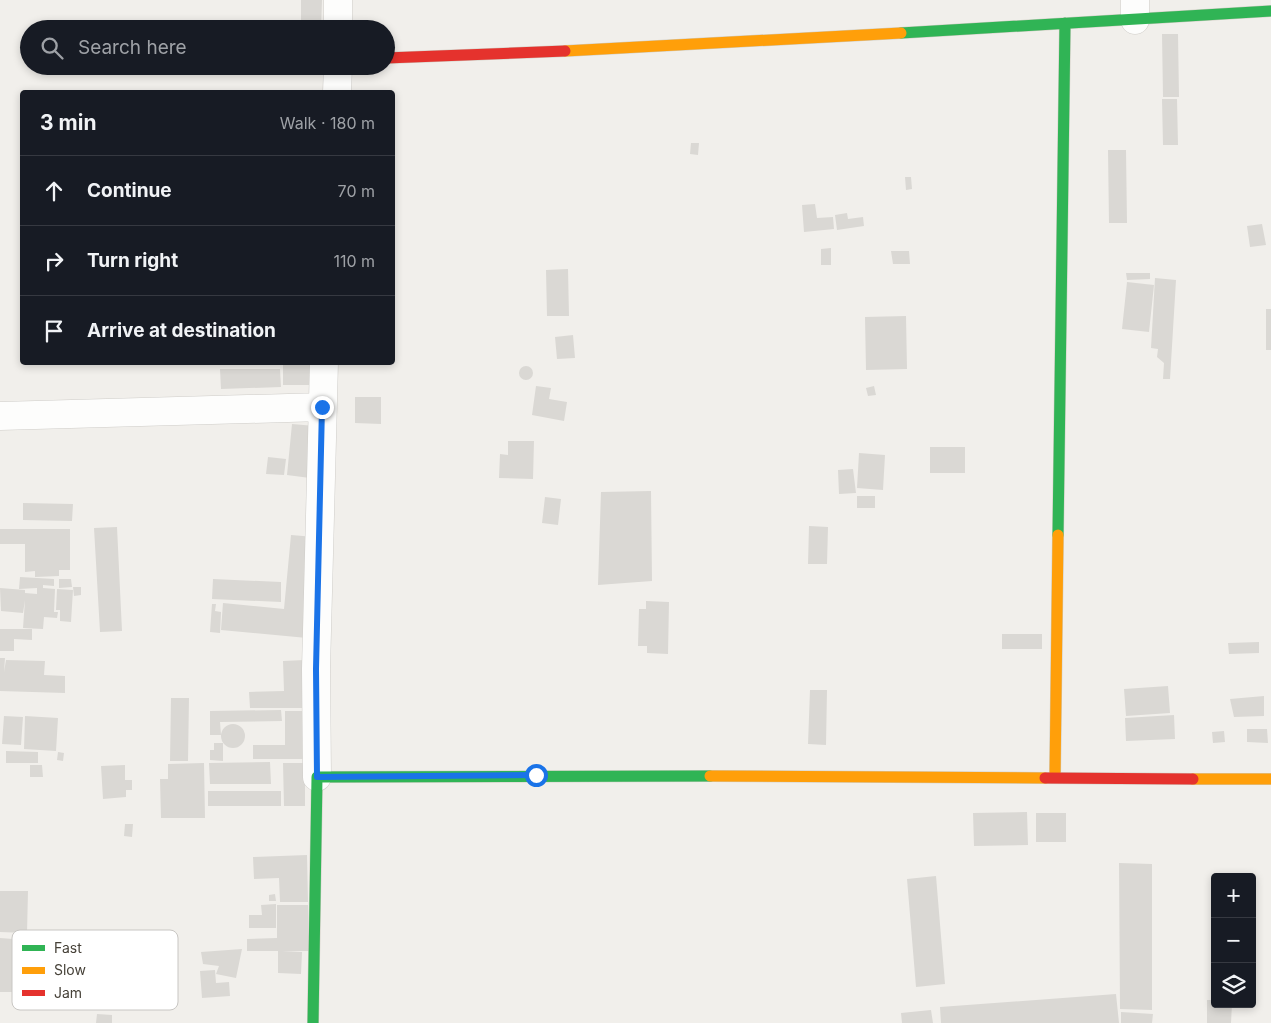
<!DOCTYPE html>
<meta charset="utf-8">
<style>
body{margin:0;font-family:Inter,sans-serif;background:#242831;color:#f1f3f6}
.controls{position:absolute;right:15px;bottom:15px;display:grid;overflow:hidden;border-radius:5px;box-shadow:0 2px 8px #0003}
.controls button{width:45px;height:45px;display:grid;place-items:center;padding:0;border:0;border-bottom:1px solid #363941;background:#171b24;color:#f1f3f6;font:25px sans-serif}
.stop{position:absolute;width:15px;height:15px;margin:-11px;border:4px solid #1a73e8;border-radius:50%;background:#fff}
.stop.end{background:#1a73e8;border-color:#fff;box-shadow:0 1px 5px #0008}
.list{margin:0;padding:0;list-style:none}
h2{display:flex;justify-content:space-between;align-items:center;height:65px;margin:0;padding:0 20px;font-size:21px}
h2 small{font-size:16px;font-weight:400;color:#9ea1a6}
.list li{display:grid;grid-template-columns:32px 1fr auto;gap:15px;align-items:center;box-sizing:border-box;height:70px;padding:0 20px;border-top:1px solid #363941}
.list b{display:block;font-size:19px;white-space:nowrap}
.list em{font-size:16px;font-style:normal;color:#9ea1a6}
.icon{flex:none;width:28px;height:28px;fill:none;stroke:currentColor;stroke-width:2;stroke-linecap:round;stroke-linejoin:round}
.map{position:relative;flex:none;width:1271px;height:1023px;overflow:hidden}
.search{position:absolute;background:#171b24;box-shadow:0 2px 8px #0003;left:20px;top:20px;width:375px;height:55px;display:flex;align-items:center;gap:12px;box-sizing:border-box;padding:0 18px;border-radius:28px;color:#9ea1a6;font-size:19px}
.panel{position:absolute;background:#171b24;box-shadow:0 2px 8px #0003;left:20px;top:90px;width:375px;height:275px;border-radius:5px}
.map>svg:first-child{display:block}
.building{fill:#dad8d4}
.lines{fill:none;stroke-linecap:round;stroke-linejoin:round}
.street-casing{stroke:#cfcdc9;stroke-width:29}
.fast-casing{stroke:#cfccc2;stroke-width:12}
.slow-casing{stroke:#cfccc2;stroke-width:12}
.jam-casing{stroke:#cfccc2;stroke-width:12}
.street{stroke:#fdfdfc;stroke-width:28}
.fast{stroke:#30b455;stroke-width:11}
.slow{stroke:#ff9f0a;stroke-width:11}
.jam{stroke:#e5322d;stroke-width:11}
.route{stroke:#1a73e8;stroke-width:6}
.key{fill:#fff;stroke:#c8c6c3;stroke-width:1}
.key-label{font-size:14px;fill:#464138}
</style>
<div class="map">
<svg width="1271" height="1023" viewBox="0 0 1271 1023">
<rect width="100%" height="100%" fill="#f1efeb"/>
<path class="building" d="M301,0H322L321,29H301Z
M1162,34H1178L1179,97H1163Z
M1162,99H1177L1178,145H1163Z
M691,143H699L698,155L690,154Z
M1108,150H1126L1127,223H1109Z
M905,177H911L912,189L906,190Z
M815,204L817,218L833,217L834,229L804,232L802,205Z
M847,213L848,219L863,217L864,226L837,230L835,215Z
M1262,224L1266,245L1250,247L1247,226Z
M831,248V265H821V249Z
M891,251H909L910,264H893Z
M568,269L569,316H547L546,270Z
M1126,273H1150V279L1127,280Z
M1155,278L1176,280L1170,379H1163L1164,363L1157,357L1158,349L1151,348Z
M1127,282L1154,285L1149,332L1122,329Z
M1266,309H1271V350H1266Z
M906,316L907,369L866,370L865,317Z
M573,335L575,358L557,359L555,337Z
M283,362H313V385H283Z
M519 373a7 7 0 1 1 14 0a7 7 0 1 1-14 0Z
M220,369H280L281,387L221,389Z
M536,386L551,388L549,399L567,402L564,421L532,415Z
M874,386L876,395L868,396L866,388Z
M355,397H381V424L355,423Z
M292,424L315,426L310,478L287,475Z
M508,441H534L533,479L499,478L500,454L508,455Z
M930,447H965V473H930Z
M859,453L885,455L883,490L857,488Z
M268,457L286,459L284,475L266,474Z
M853,469L856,493L839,494L838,470Z
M651,491L652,581L598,585L601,492Z
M857,496H875V508H857Z
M545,497L561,499L558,525L542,523Z
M23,503L73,504L72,521L23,520Z
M809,526L828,527L827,564H808Z
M117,527L122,631L100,632L94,528Z
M0,529H70V570H59V576L35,577V571L25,572V544H0Z
M291,535L315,537L307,638L221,630L223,603L284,609Z
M20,577L54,579V586L43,585V588L55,589L54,612H58L57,618L44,617L43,629L23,628L25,600L23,613L1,611L0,588L25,590V593L37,594V588L19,589Z
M59,579H71L72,587L59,588Z
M213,579L281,582V602L212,599Z
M73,587H81V595L74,596Z
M57,589L73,590L71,622L60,621V610H56Z
M646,601L669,602L668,654L647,653V646H638L639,609H646Z
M212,604H216L215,611L221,612L220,633L210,632Z
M0,629H32V640L14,639V651H0Z
M1002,634H1042V649H1002Z
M1259,642V653L1229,654L1228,643Z
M0,658H5L4,672L6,660L45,661L44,675L65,676V693L0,691Z
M305,660L307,708H250L249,692L284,691L283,661Z
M1168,686L1170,713L1126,716L1124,689Z
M810,690H827L826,745L808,744Z
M1264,696V716L1234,717L1230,699Z
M171,698H189L188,761H170Z
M281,710L282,721L220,722L221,735H210V711Z
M285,711H306V759H253V745H285Z
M1174,715L1175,739L1126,741L1125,718Z
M4,716L23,717L21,745L2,744Z
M25,716L58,718L56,751L24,749Z
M221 736a12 12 0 1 1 24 0a12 12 0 1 1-24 0Z
M1247,729H1267L1268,743L1247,742Z
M1224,731L1225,742L1213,743L1212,732Z
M214,743H223V761L210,760V750H214Z
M6,751L38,752V763H6Z
M58,752L64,753L63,761L57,760Z
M270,762L271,784H210L209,763Z
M204,763L205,818H161L160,779H168V764Z
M283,763H305V806H284Z
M30,765H42L43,777H30Z
M125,765V780H132V790H126V797L103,799L101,766Z
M208,791H281V806H208Z
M1027,812L1028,845L974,846L973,813Z
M1036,813H1066V842H1036Z
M125,824H133L132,837L124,836Z
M307,855L308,902H280L279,878L254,879L253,857Z
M1119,863L1152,864V1010L1120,1009Z
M936,876L945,984L916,987L907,879Z
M0,891H28L27,933L0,932Z
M275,894L276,901H269V895Z
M276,904V928H249V915H262L261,905Z
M277,905H308L309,951H282L302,952L301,974L278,973V951H247V939L277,938Z
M0,938L13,939V950H60V988H48V999H19L20,992H0Z
M242,949L236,978L216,974L219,966L203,964L201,952Z
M215,970L216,983L229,982L230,996L202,998L200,971Z
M1116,994L1119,1023H941L940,1007Z
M1207,1000H1215V1004H1232L1231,1023H1207Z
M931,1010L933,1023H902L901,1013Z
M1121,1012L1153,1014L1152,1023H1121Z
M97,1014L112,1015V1023H96Z"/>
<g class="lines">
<g class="street-casing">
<path id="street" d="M1135,20V0
M338,29V0
M337,92L338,66
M0,416L322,407
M317,777L316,669L324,362"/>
</g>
<g class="fast-casing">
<path id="fast" d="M901,33L1271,11
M1058,535L1065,23
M313,1023L317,777L710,776"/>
</g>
<g class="slow-casing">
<path id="slow" d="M565,51L901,33
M710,776L1045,778
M1055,777L1058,535
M1193,779H1271"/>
</g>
<g class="jam-casing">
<path id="jam" d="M386,58L565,51
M1045,778L1193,779"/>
</g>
<use href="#street" class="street"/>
<use href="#fast" class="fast"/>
<use href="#slow" class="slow"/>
<use href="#jam" class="jam"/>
</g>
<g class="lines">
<path class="route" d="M322,407L316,669L317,777L536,775"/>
</g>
<rect x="12" y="930" width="166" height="80" rx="8" class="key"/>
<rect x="22" y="945" width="23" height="6" fill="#30b455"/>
<rect x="22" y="967" width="23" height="7" fill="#ff9f0a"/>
<rect x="22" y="990" width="23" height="6" fill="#e5322d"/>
<g class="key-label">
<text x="54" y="953">Fast</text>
<text x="54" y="975">Slow</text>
<text x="54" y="998">Jam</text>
</g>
</svg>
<div class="controls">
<button>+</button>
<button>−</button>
<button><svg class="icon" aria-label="layers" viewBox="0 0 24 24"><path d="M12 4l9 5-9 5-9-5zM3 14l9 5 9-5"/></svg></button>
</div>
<div class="stop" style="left:536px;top:775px"></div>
<div class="stop end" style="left:322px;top:407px"></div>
<div class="search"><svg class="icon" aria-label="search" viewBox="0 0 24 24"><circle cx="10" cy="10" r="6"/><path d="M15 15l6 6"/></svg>Search here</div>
<section class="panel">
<h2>3 min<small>Walk · 180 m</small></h2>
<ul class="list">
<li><svg class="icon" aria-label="ahead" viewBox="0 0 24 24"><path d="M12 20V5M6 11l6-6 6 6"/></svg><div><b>Continue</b></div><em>70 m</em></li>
<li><svg class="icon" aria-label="right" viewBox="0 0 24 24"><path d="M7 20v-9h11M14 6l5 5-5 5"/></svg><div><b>Turn right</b></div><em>110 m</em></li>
<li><svg class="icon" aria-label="arrive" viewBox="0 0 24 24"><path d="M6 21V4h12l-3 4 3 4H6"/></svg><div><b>Arrive at destination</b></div></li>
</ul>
</section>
</div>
